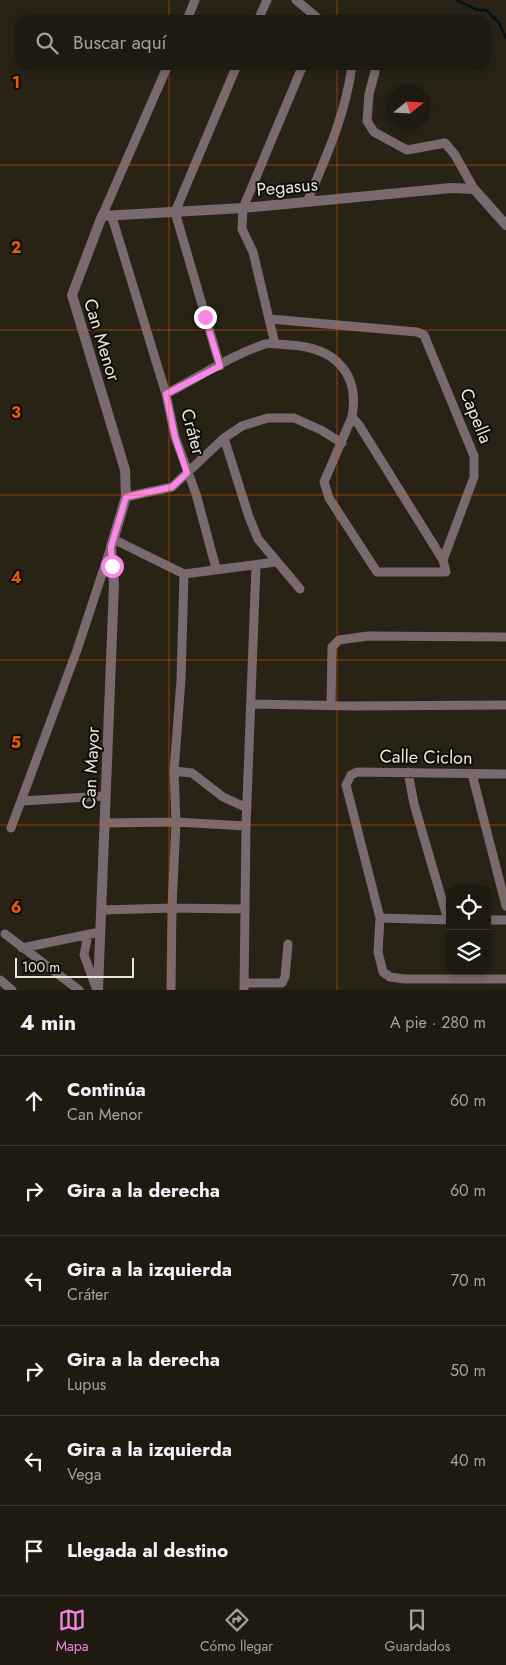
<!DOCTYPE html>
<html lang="es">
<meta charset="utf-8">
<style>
body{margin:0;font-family:Jost,sans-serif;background:#2c271e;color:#f1f3f6}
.controls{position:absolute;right:15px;bottom:15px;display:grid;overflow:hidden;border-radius:10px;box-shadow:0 2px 8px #0003}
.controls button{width:45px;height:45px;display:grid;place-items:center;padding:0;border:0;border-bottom:1px solid #3c3830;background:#1f1a10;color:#f1f3f6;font:25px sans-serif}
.compass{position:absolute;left:386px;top:85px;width:45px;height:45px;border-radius:50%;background:#1f1a10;box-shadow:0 2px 8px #0003;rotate:72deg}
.scale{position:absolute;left:15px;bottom:12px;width:119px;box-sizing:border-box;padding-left:5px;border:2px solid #eae6de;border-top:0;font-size:14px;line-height:18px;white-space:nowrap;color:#eae6de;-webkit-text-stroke:4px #0f0d07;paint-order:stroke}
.stop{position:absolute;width:15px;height:15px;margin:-11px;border:4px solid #f987e8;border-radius:50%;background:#fff}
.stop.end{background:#f987e8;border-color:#fff;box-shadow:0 1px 5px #0008}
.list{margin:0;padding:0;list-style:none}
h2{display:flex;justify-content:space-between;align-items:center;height:65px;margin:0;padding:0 20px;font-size:21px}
h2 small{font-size:16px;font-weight:400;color:#a1a19f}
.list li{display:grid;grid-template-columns:32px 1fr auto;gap:15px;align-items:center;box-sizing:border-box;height:90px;padding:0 20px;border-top:1px solid #3c3830}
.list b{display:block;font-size:19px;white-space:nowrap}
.list p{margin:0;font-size:16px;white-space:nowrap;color:#a1a19f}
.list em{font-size:16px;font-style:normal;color:#a1a19f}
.icon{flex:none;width:28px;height:28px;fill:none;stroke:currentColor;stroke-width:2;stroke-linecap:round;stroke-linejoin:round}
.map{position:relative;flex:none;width:506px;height:990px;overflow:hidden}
.search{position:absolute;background:#1f1a10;box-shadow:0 2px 8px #0003;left:15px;right:15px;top:15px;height:55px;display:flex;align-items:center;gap:12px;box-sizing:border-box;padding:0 18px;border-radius:15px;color:#a1a19f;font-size:19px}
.sheet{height:605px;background:#1f1a10}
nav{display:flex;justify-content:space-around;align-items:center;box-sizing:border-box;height:70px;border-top:1px solid #3c3830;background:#1f1a10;font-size:14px;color:#a1a19f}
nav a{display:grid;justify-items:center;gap:2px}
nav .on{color:#f987e8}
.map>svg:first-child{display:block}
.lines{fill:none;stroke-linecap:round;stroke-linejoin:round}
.stream{stroke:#001317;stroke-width:2.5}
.minor{stroke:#7a696e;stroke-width:9}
.tertiary{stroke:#7a696e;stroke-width:10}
.route{stroke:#f987e8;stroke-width:6}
.grid{fill:none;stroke:#e8590c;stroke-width:1;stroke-opacity:0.55}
.labels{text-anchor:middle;stroke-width:4;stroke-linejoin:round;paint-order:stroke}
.street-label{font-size:18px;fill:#eae6de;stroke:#0f0d07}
.grid-label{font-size:16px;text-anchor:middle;font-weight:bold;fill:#e8590c;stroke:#0f0d07;stroke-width:4;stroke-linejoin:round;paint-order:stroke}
</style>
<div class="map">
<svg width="506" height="990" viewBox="0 0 506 990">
<rect width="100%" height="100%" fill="#292316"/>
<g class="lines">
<path class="stream" d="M456,0L478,10H486L499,23L506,38"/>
<path class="minor" d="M296,0L320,20
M187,20L195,0
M258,20L267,0
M374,65L375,72L369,94L367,121L374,132L407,150L445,143L455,155L474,189
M307,202C326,157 346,114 352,65
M102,216L168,65
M112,217L166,394L175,437L196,494L216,568
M270,319L417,332L424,335L474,456V477L443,560
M275,344L253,252L242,229L243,208L303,65
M220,366L175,212L237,65
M166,394C197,378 232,355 265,344C272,342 283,345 291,345C335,348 360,373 352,417L359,425L443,560L446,572H377L329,498L324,482L352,417
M224,438L249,517L258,539L300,589
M126,497L172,487L224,438L242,426L268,418H294L321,430L342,443
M113,539L184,574L276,562
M252,704L353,706L506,705
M331,706L332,647L339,640L368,636L506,637
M174,771L192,773L223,797L247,808
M408,772L414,804L448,920
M472,774L506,906
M506,774L357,772L351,775L346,785L380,918L378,952L383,972L390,977L405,979H506
M22,801L105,796
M104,823L176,822L246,826
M11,828L77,650L111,547
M103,910L172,908L245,909
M380,918L450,920
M487,920H506
M5,934L79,990
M88,934L84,955L97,990
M22,948L100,932
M0,980L12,990
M244,983H282L285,977L288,944
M171,990L172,908L176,822L174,771L181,680L184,574
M244,990L246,826L256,566"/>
<path class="tertiary" d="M98,990L114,584L111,547L126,497L125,470L72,295L102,216L243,208L451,188L474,189L506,225"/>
</g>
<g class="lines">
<path class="route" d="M112,566L111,547L126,497L172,487L187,473L175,437L166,394L220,366L205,317"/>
</g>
<path class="grid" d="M169,0V20M337,0V20M169,65V990M337,65V990M0,165H506M0,330H506M0,495H506M0,660H506M0,825H506"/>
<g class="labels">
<g class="street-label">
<text transform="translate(287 187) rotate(-5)" y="6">Pegasus</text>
<text transform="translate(102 340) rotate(73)" y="6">Can Menor</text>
<text transform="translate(476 416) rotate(68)" y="6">Capella</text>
<text transform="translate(193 432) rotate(75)" y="6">Cráter</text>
<text transform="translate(426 757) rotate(1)" y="6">Calle Ciclon</text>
<text transform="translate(91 768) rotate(-87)" y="6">Can Mayor</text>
</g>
</g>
<g class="grid-label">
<text x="16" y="88">1</text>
<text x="16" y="253">2</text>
<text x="16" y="418">3</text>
<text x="16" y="583">4</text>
<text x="16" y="748">5</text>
<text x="16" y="913">6</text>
</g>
</svg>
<div class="controls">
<button><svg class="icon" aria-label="locate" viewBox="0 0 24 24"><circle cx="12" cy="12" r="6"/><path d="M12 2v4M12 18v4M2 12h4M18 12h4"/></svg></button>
<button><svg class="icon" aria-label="layers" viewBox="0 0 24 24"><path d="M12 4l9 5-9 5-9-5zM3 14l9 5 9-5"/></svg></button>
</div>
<svg class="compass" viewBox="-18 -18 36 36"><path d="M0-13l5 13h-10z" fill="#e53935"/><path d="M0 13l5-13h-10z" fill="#a1a19f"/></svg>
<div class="scale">100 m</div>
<div class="stop" style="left:112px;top:566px"></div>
<div class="stop end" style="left:205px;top:317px"></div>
<div class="search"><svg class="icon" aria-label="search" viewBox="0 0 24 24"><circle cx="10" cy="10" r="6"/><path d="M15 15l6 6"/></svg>Buscar aquí</div>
</div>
<section class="sheet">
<h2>4 min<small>A pie · 280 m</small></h2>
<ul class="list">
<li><svg class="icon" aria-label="ahead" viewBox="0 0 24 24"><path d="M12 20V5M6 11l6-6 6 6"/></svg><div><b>Continúa</b><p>Can Menor</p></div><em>60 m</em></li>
<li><svg class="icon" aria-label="right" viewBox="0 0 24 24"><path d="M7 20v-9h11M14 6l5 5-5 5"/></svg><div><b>Gira a la derecha</b></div><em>60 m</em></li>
<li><svg class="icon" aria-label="left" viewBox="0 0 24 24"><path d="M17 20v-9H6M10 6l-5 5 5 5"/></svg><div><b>Gira a la izquierda</b><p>Cráter</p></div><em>70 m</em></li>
<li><svg class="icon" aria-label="right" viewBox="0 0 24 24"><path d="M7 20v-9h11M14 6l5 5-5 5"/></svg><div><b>Gira a la derecha</b><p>Lupus</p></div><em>50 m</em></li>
<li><svg class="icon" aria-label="left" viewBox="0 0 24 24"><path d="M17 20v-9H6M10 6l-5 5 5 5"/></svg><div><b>Gira a la izquierda</b><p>Vega</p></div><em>40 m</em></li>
<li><svg class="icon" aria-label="arrive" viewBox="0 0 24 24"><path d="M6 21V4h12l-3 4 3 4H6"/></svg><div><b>Llegada al destino</b></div></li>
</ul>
</section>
<nav>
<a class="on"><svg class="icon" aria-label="map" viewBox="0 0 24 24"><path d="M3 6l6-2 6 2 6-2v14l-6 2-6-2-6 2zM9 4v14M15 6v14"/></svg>Mapa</a>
<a><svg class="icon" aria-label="directions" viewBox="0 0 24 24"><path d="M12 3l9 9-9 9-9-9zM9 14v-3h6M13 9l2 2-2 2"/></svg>Cómo llegar</a>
<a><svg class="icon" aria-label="saved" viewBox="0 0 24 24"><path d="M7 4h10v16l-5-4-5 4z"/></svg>Guardados</a>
</nav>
